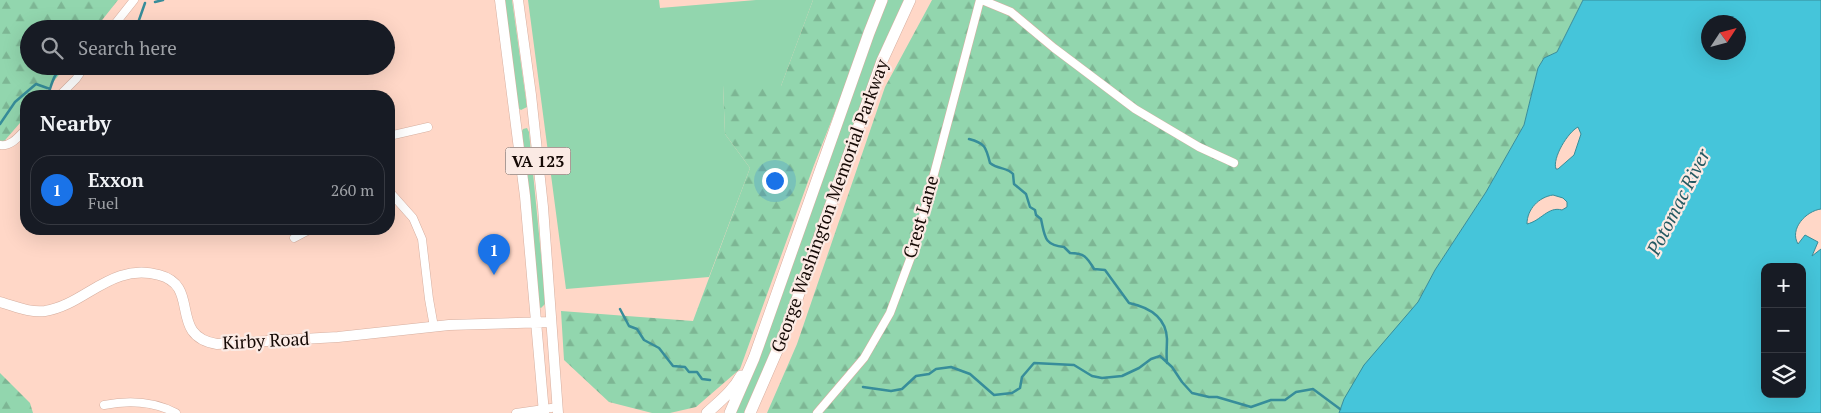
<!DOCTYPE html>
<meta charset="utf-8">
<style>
body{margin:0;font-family:"PT Serif",serif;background:#242831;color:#f1f3f6}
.controls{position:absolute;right:15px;bottom:15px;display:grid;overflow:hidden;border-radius:10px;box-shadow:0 5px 20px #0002}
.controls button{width:45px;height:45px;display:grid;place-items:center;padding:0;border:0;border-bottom:1px solid #363941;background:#171b24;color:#f1f3f6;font:25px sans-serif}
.compass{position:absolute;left:1701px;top:15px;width:45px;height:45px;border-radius:50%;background:#171b24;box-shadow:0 5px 20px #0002;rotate:54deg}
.you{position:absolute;left:774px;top:180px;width:18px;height:18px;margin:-12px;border:4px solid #fff;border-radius:50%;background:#1a73e8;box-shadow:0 0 0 8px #1a73e833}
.badge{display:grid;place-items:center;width:32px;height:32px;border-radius:50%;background:#1a73e8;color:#fff;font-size:16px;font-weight:700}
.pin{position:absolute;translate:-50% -41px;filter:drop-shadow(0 1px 2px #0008)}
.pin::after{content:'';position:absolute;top:26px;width:18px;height:15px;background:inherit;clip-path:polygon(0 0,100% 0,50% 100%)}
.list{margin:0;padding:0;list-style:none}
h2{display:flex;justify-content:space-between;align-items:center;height:65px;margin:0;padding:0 20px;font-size:21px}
h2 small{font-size:16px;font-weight:400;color:#9ea1a6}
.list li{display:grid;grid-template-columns:32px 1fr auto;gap:15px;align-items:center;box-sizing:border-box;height:70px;margin:0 10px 10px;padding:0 10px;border:1px solid #363941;border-radius:20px}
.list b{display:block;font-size:19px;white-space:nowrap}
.list p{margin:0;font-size:16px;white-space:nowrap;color:#9ea1a6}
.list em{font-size:16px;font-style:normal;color:#9ea1a6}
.icon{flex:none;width:28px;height:28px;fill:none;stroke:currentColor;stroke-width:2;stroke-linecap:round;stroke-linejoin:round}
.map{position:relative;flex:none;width:1821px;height:413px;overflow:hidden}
.search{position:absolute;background:#171b24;box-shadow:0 5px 20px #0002;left:20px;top:20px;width:375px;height:55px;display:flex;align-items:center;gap:12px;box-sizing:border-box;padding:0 18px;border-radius:28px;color:#9ea1a6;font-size:19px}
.panel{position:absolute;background:#171b24;box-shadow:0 5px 20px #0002;left:20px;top:90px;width:375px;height:145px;border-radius:20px}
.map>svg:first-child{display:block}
.grass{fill:#92d6ae}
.forest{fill:url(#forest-firs)}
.water{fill:#45c5da;stroke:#378d9a;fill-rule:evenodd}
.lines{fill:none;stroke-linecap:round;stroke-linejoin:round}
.stream{stroke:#378d9a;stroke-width:2.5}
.minor-casing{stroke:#d6afa0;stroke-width:9}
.major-casing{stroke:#d6afa0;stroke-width:11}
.highway-casing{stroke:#d6afa0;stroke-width:12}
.minor{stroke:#fff;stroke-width:8}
.major{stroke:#fff;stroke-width:10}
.highway{stroke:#fff;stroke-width:11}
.labels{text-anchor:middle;stroke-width:4.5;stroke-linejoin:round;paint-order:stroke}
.shield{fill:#fbeae4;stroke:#5a4c48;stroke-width:1}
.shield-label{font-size:16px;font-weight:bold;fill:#150905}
.street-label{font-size:18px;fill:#150905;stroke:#fbeae4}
.water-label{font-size:19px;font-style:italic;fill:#245962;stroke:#fbeae4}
</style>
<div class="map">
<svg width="1821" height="413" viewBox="0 0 1821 413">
<defs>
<pattern id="forest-firs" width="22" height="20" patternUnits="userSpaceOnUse" patternTransform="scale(1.25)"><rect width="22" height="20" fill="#92d6ae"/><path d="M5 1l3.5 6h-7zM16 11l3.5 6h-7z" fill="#7db694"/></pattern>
</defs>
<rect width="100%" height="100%" fill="#ffd7c7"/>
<path class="grass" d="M502,0H512L527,107L521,110L518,108Z
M528,0H659L660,8L756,0H813L781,86H723L725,134L750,168L709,277L566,289Z
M886,0H905L768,363L744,413H735Z
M527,128L529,132L545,295V304L541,308L539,307L522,131L523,129Z"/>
<path class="forest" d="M0,0H118L95,29H29V66H66L42,96H26V116L0,146Z
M813,0H879L814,165L740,369L696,407L670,413H652L609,402L564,360L561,311L693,321L750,168L725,134L723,85L781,86Z
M932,0H1583L1557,52L1544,58L1538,68L1524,125L1486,192L1435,270L1418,302L1392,334L1344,399L1339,413H767L797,344L885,87Z
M0,373L30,403L33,413H0Z"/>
<path class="water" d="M1583,0H1821V209C1806,211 1789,229 1798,244L1805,235L1818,242L1812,256L1821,249V413H1339L1344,399L1364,365L1418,302L1435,270L1486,192L1524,125L1538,68L1544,58L1557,52ZM1708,22H1738V52H1708ZM1578,127L1581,134L1574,155L1558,169H1556C1552,158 1568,132 1578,127ZM1553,195L1563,198L1567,202V207L1562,210C1548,206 1541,221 1527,224C1527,209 1539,197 1553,195ZM1765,267H1802V394H1765Z"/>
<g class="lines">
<path class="stream" d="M155,2L163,0
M131,29L139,20L145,3
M91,67L95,66
M0,124L15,102L36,84L50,89C53,79 56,70 66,66
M969,139C985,143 986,147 990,163C999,170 1007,167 1013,174L1014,184L1026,194L1030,207L1035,210L1036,215L1041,219C1045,237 1044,245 1064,247L1070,253C1084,253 1087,257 1094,269L1105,270L1129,303C1148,307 1166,317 1167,339C1167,347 1166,354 1167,363
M620,309L629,326L637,329L644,340L659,348L673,366L685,367L689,372H697L702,379L710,380
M863,387L891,391L902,389L916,376L929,374L936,369L951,367L970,374L994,395L1012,393L1020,388L1022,377L1034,363L1074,365L1092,376L1102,378L1122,376L1139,368L1151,359L1160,356L1172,367L1182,382L1192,393L1209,397H1217L1251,407L1271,400H1285L1296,392L1313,389L1340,409"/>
<g class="minor-casing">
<path id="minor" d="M982,0L1011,12L1054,48L1135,109L1199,147L1234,163
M111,29L134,0
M59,96L76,79L85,66
M389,136L428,127
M0,145C11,147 19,136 26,129
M389,191L413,218L422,239L429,299L434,327
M294,238L311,229
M104,405C129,400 153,401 176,413
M516,413L558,407
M817,413L864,358L890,313L915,246L980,0"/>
</g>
<g class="major-casing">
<path id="major" d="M500,0L525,196L544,413
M518,0L531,95L543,207L558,413
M0,302C15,306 29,313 45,311C85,305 111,262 159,275C202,286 167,336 217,344L338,337L449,325L551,322"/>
</g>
<g class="highway-casing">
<path id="highway" d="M543,413V409
M707,413C720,401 733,391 741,376
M730,413L754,358L869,33L882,0
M750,413L786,330L882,61L910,0"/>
</g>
<use href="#minor" class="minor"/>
<use href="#major" class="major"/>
<use href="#highway" class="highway"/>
</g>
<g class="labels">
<rect class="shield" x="505.5" y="147.5" width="65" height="27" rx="4"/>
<g class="shield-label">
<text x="538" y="167">VA 123</text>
</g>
<g class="street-label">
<text transform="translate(830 206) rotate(-70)" y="6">George Washington Memorial Parkway</text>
<text transform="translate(921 217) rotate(-74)" y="6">Crest Lane</text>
<text transform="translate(266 341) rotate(-3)" y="6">Kirby Road</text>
</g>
<g class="water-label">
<text transform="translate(1678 202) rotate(-63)" y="7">Potomac River</text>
</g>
</g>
</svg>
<div class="controls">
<button>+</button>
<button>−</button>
<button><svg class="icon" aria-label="layers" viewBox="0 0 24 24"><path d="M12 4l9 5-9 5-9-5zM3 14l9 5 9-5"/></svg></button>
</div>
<svg class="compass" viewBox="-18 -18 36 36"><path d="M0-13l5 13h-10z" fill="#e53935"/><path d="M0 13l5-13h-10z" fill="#9ea1a6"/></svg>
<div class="you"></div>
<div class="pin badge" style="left:494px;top:275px">1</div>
<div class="search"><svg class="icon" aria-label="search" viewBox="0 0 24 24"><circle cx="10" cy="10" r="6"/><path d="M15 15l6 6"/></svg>Search here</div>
<section class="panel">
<h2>Nearby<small></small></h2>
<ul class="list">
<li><span class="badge">1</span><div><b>Exxon</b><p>Fuel</p></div><em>260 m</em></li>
</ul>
</section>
</div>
